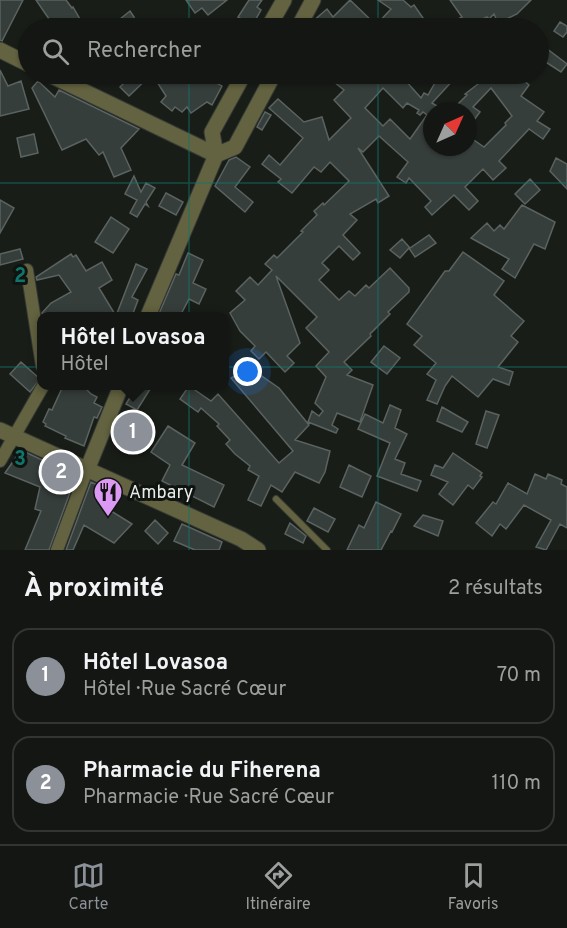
<!DOCTYPE html>
<html lang="fr">
<meta charset="utf-8">
<style>
body{margin:0;font-family:Overpass,sans-serif;background:#1c1f1b;color:#f1f3f6}
.compass{position:absolute;left:423px;top:102px;width:54px;height:54px;border-radius:50%;background:#131612;box-shadow:0 2px 4px #0004;rotate:45deg}
.you{position:absolute;left:248px;top:372px;width:21px;height:21px;margin:-15px;border:4px solid #fff;border-radius:50%;background:#1a73e8;box-shadow:0 0 0 9px #1a73e833}
.badge{display:grid;place-items:center;width:39px;height:39px;border-radius:50%;background:#8c9099;color:#fff;font-size:20px;font-weight:700}
.pin{position:absolute;translate:-50% -50%;border:3px solid #fff;box-shadow:0 2px 6px #0006}
.popup{position:absolute;left:37px;top:312px;width:192px;height:78px;box-sizing:border-box;display:grid;place-content:center;border-radius:12px;background:#131612;filter:drop-shadow(0 2px 4px #0005);font-size:20px;white-space:nowrap;color:#9d9f9f}
.popup b{font-size:22px;color:#f1f3f6}
.popup::after{content:'';position:absolute;left:50%;top:100%;margin-left:-12px;border:12px solid transparent;border-top-color:#131612}
.list{margin:0;padding:0;list-style:none}
h2{display:flex;justify-content:space-between;align-items:center;height:78px;margin:0;padding:0 24px;font-size:26px}
h2 small{font-size:20px;font-weight:400;color:#9d9f9f}
.list li{display:grid;grid-template-columns:39px 1fr auto;gap:18px;align-items:center;box-sizing:border-box;height:96px;margin:0 12px 12px;padding:0 12px;border:2px solid #323532;border-radius:18px}
.list b{display:block;font-size:22px;white-space:nowrap}
.list p{margin:0;font-size:20px;white-space:nowrap;color:#9d9f9f}
.list em{font-size:20px;font-style:normal;color:#9d9f9f}
.icon{flex:none;width:33px;height:33px;fill:none;stroke:currentColor;stroke-width:2;stroke-linecap:round;stroke-linejoin:round}
.map{position:relative;flex:none;width:567px;height:550px;overflow:hidden}
.search{position:absolute;background:#131612;box-shadow:0 2px 4px #0004;left:18px;right:18px;top:18px;height:66px;display:flex;align-items:center;gap:15px;box-sizing:border-box;padding:0 21px;border-radius:33px;color:#9d9f9f;font-size:22px}
.sheet{height:294px;background:#131612}
nav{display:flex;justify-content:space-around;align-items:center;box-sizing:border-box;height:84px;border-top:2px solid #323532;background:#131612;font-size:16px;color:#9d9f9f}
nav a{display:grid;justify-items:center;gap:3px}
nav .on{color:#8c9099}
.map>svg:first-child{display:block}
.building{fill:#363e3b;stroke:#5b6361;stroke-width:1.5;fill-rule:evenodd}
.lines{fill:none;stroke-linecap:round;stroke-linejoin:round}
.service-casing{stroke:#363a35;stroke-width:8}
.minor-casing{stroke:#363a35;stroke-width:14}
.tertiary-casing{stroke:#363a35;stroke-width:17}
.service{stroke:#636341;stroke-width:6}
.minor{stroke:#636341;stroke-width:12}
.tertiary{stroke:#636341;stroke-width:15}
.grid{fill:none;stroke:#0f766e;stroke-width:1.5;stroke-opacity:0.55}
.labels{text-anchor:middle;stroke-width:6;stroke-linejoin:round;paint-order:stroke}
.poi-label{font-size:18px;fill:#e9ece9;stroke:#101410;text-anchor:start}
.grid-label{font-size:20px;text-anchor:middle;font-weight:bold;fill:#0f766e;stroke:#101410;stroke-width:6;stroke-linejoin:round;paint-order:stroke}
</style>
<div class="map">
<svg width="567" height="550" viewBox="0 0 567 550">
<rect width="100%" height="100%" fill="#191d18"/>
<path class="building" d="M0,0H23L2,41L0,40Z
M36,0H66L72,8L73,7L85,28H62L49,19Z
M186,0H227L208,15L202,8L195,13Z
M249,0H262L257,7L261,10L252,26L238,17Z
M350,0L376,25L391,9L378,0H403L411,7L414,5L430,28H309L312,22L327,9L333,17Z
M450,0H531L517,14L498,23L494,14L489,19L487,17L462,28H460L456,20L462,17Z
M130,11L134,17V21L127,27L120,19Z
M560,22L567,26V32L563,37L554,31Z
M538,42L567,64L561,72L538,57Z
M0,70L8,86L21,81L29,109L0,116Z
M133,74H201L222,86L212,105L207,102L191,113L187,107L182,112L175,107L172,111L161,102L166,96L152,74L129,96L120,87Z
M324,74H402L407,79L405,80L421,98L424,93L428,95L440,74H450L455,78L432,103L445,111H432V147H468V136L484,147L506,125L505,123L512,116L491,88L473,107L480,112L468,128V111H451L467,95L465,94L491,74L496,80L503,74H517L529,85L521,96L544,112L537,121L550,129L543,139L529,129L499,161L506,168L493,180L483,169L465,187L478,201L469,210L454,195L432,215L425,207L431,201L409,178L406,183L397,177L408,162L379,136L363,152L358,148L389,196L378,203L376,199L350,214L357,220L343,235L360,253L353,260L339,246L322,263L329,270L319,280L339,300L349,291L355,296L366,285L369,288L390,268L409,288V292L388,312L390,314L370,334L371,336L344,362L352,370L347,375L373,385L360,422L337,413L332,425L338,429L336,433L308,422L312,411L319,416L323,411L315,403L326,377L316,366L329,352L306,328L317,317L276,276L300,343L287,356L294,363L285,372L266,352L259,359L251,351L255,346L240,331L230,313L245,300L236,291L250,277L258,285L272,270L265,264L274,255L277,258L303,232L301,231L317,215L314,211L323,203L324,205L349,181L330,162L321,172L314,167L292,193L278,182L281,179L262,164L269,155L280,165L303,138L269,108L278,99L304,122L322,117L329,140L351,118L334,100L344,90ZM383,88L403,108L407,103L419,110L417,113L420,115L423,112L427,115L410,139L390,119L383,126L365,108Z
M38,81L55,97L59,90L139,129L121,148L131,170L114,177L103,152L99,155L86,139L62,150L32,88Z
M265,112L271,115L262,130L257,127Z
M34,134L38,153L21,157L17,138Z
M236,157L250,167L235,187L253,202L245,212L215,186L229,160Z
M556,158L567,164V189L550,171Z
M134,176L141,192L146,183L155,188L146,202L148,206L145,204L137,217L130,213L137,200L125,194Z
M530,179L540,190L525,204L515,194Z
M166,193L183,202L176,215L159,206Z
M0,200L14,208L0,233Z
M522,205L555,222L545,249L534,244L515,278L502,269L509,259L471,238L487,223L494,231L500,225L504,229Z
M111,217L129,229L113,253L95,242Z
M429,235L436,243L415,257L409,248L400,258L390,250L402,239L410,248Z
M20,249L23,259L0,265V254Z
M463,252L504,281L494,295L524,321L511,336L518,342L498,367L513,372L509,385L493,379L478,397L452,376L445,386L437,404L427,400L436,380L427,374L436,363L414,345L422,336L407,324L445,271H449Z
M188,253L203,260L193,283L206,289L199,304L189,299L180,316H158L176,274L179,275Z
M71,254L73,257L76,255L86,271L102,262L112,280L99,288L116,316H43L42,313L51,303L71,292L59,275L37,280L36,277Z
M136,264L147,269L132,297L138,300L132,316H116Z
M384,346L400,358L387,374L371,362Z
M21,362L40,379L30,392L10,374Z
M250,368L279,388L309,425L295,440L330,451L325,472L319,483L295,472L282,492L271,485L261,506L248,500L259,476L248,470L250,466L235,454L226,444L230,440L217,426L219,424L201,408L198,412L180,399L189,386L211,401L218,394L279,463L293,451L231,378Z
M63,386H83L91,394L97,397L94,403L102,407L97,418L94,417L84,446L65,438L66,436L45,426L46,424L43,422L49,409L52,410Z
M137,386H152L137,410L126,404Z
M390,405L401,410L395,428L407,434L395,459L405,463L401,474L421,481L417,491L377,476L390,443L358,429L365,414L383,423Z
M442,407L468,422L462,432L437,421Z
M486,411L499,415L487,448L476,444Z
M128,416L147,422L139,448L120,442Z
M168,426L195,443L182,465L224,485L214,507L162,481L170,465L151,452Z
M21,450L76,476L49,550H25L41,511L35,509L40,487L5,473Z
M453,453L482,473L480,476L482,477L473,489L468,485L453,505L439,494L448,482L431,475L435,465L443,468Z
M349,465L371,476L362,497L340,487Z
M535,474L546,479L548,474L562,480L561,484L567,487V528L560,524L546,550L536,547L551,520L524,505L506,529L500,524L492,536L476,523L493,502L496,504L508,483L527,494Z
M91,482L120,495L111,511L132,524L114,543L84,525L73,550H66Z
M376,502L401,514L392,532L391,531L381,550H347L359,525L364,528Z
M314,508L335,519L328,532L307,521Z
M423,515L443,521L438,536L414,526Z
M155,520L168,533L158,544L145,531Z
M290,523L306,536L303,543L285,534Z
M182,524L222,542L219,550H195L174,541Z"/>
<g class="lines">
<g class="service-casing">
<path id="service" d="M276,499L327,550"/>
</g>
<g class="minor-casing">
<path id="minor" d="M27,270L42,366
M0,461L43,386
M57,550L87,470"/>
</g>
<g class="tertiary-casing">
<path id="tertiary" d="M268,28L284,0
M298,28L313,0
M0,50L28,64
M48,74L216,155L235,147L274,74
M148,316L216,155L212,132L244,74
M0,430L241,539L258,550
M87,470L121,386"/>
</g>
<use href="#service" class="service"/>
<use href="#minor" class="minor"/>
<use href="#tertiary" class="tertiary"/>
</g>
<path class="grid" d="M189,0V28M378,0V28M189,74V550M378,74V550M0,183H567M0,367H567"/>
<defs>
<g id="restaurant-pin" transform="scale(1.5)"><path d="M0 17L-7.5 6A9.5 9.5 0 1 1 7.5 6Z" fill="#dc99f4" stroke="#101410"/><path d="M-5-6h1v4h1v-4h1v4h1v-4h1v5L-1.5 .5V6h-2V.5L-5-1ZM5-6V6H3V1.5H1.5Q1.5-4 5-6Z" fill="#111"/></g>
</defs>
<g fill-rule="evenodd">
<use href="#restaurant-pin" x="108" y="492"/>
</g>
<g class="labels">
<g class="poi-label">
<text x="129" y="498">Ambary</text>
</g>
</g>
<g class="grid-label">
<text x="20" y="282">2</text>
<text x="20" y="465">3</text>
</g>
</svg>
<svg class="compass" viewBox="-18 -18 36 36"><path d="M0-13l5 13h-10z" fill="#e53935"/><path d="M0 13l5-13h-10z" fill="#9d9f9f"/></svg>
<div class="you"></div>
<div class="pin badge" style="left:133px;top:432px">1</div>
<div class="popup"><b>Hôtel Lovasoa</b>Hôtel</div>
<div class="pin badge" style="left:61px;top:472px">2</div>
<div class="search"><svg class="icon" aria-label="search" viewBox="0 0 24 24"><circle cx="10" cy="10" r="6"/><path d="M15 15l6 6"/></svg>Rechercher</div>
</div>
<section class="sheet">
<h2>À proximité<small>2 résultats</small></h2>
<ul class="list">
<li><span class="badge">1</span><div><b>Hôtel Lovasoa</b><p>Hôtel · Rue Sacré Cœur</p></div><em>70 m</em></li>
<li><span class="badge">2</span><div><b>Pharmacie du Fiherena</b><p>Pharmacie · Rue Sacré Cœur</p></div><em>110 m</em></li>
</ul>
</section>
<nav>
<a class="on"><svg class="icon" aria-label="map" viewBox="0 0 24 24"><path d="M3 6l6-2 6 2 6-2v14l-6 2-6-2-6 2zM9 4v14M15 6v14"/></svg>Carte</a>
<a><svg class="icon" aria-label="directions" viewBox="0 0 24 24"><path d="M12 3l9 9-9 9-9-9zM9 14v-3h6M13 9l2 2-2 2"/></svg>Itinéraire</a>
<a><svg class="icon" aria-label="saved" viewBox="0 0 24 24"><path d="M7 4h10v16l-5-4-5 4z"/></svg>Favoris</a>
</nav>
